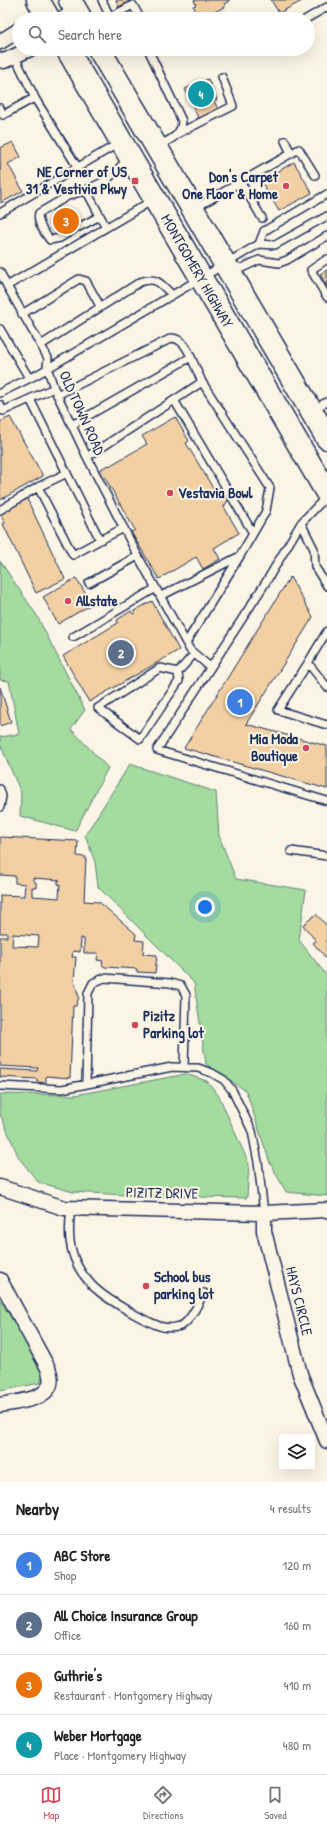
<!DOCTYPE html>
<meta charset="utf-8">
<style>
body{margin:0;font-family:"Patrick Hand",sans-serif;background:#f6f6f6;color:#222}
.controls{position:absolute;right:12px;bottom:12px;display:grid;overflow:hidden;border-radius:4px;box-shadow:0 4px 16px #0002}
.controls button{width:36px;height:36px;display:grid;place-items:center;padding:0;border:0;border-bottom:1px solid #e0e0e0;background:#fff;color:#222;font:20px sans-serif}
.you{position:absolute;left:205px;top:907px;width:14px;height:14px;margin:-10px;border:3px solid #fff;border-radius:50%;background:#1a73e8;box-shadow:0 0 0 6px #1a73e833}
.badge{display:grid;place-items:center;width:26px;height:26px;border-radius:50%;background:#d1495b;color:#fff;font-size:13px;font-weight:700}
.pin{position:absolute;translate:-50% -50%;border:2px solid #fff;box-shadow:0 1px 4px #0006}
.list{margin:0;padding:0;list-style:none}
h2{display:flex;justify-content:space-between;align-items:center;height:52px;margin:0;padding:0 16px;font-size:17px}
h2 small{font-size:13px;font-weight:400;color:#767676}
.list li{display:grid;grid-template-columns:26px 1fr auto;gap:12px;align-items:center;box-sizing:border-box;height:60px;padding:0 16px;border-top:1px solid #e0e0e0}
.list b{display:block;font-size:15px;white-space:nowrap}
.list p{margin:0;font-size:13px;white-space:nowrap;color:#767676}
.list em{font-size:13px;font-style:normal;color:#767676}
.icon{flex:none;width:22px;height:22px;fill:none;stroke:currentColor;stroke-width:2;stroke-linecap:round;stroke-linejoin:round}
.map{position:relative;flex:none;width:327px;height:1482px;overflow:hidden}
.search{position:absolute;background:#fff;box-shadow:0 4px 16px #0002;left:12px;right:12px;top:12px;height:44px;display:flex;align-items:center;gap:10px;box-sizing:border-box;padding:0 14px;border-radius:22px;color:#767676;font-size:15px}
.sheet{height:292px;background:#fff}
nav{display:flex;justify-content:space-around;align-items:center;box-sizing:border-box;height:56px;border-top:1px solid #e0e0e0;background:#fff;font-size:11px;color:#767676}
nav a{display:grid;justify-items:center;gap:2px}
nav .on{color:#d1495b}
.map>svg:first-child{display:block}
.green{fill:#a4db9e;stroke:#60857e}
.building{fill:#f2d0a3;stroke:#1b2f5e;fill-rule:evenodd}
.lines{fill:none;stroke-linecap:round;stroke-linejoin:round}
.lane-casing{stroke:#1b2f5e;stroke-width:10}
.street-casing{stroke:#1b2f5e;stroke-width:17}
.primary-casing{stroke:#1b2f5e;stroke-width:25}
.lane{stroke:#fcf5e5;stroke-width:7}
.street{stroke:#fcf5e5;stroke-width:14}
.primary{stroke:#fcf5e5;stroke-width:22}
.poi-dot{fill:#d1495b;stroke:#fcf5e5;stroke-width:1.5}
.labels{text-anchor:middle;stroke-width:4;stroke-linejoin:round;paint-order:stroke}
.poi-label{font-size:15px;font-weight:bold;fill:#1b2f5e;stroke:#fcf5e5;text-anchor:start}
.street-label{font-size:15px;fill:#1b2f5e;stroke:#fcf5e5}
</style>
<div class="map">
<svg width="327" height="1482" viewBox="0 0 327 1482">
<rect width="100%" height="100%" fill="#fcf5e5"/>
<filter id="ink" filterUnits="userSpaceOnUse"><feTurbulence type="fractalNoise" baseFrequency=".025" numOctaves="2"/><feDisplacementMap in="SourceGraphic" scale="8" xChannelSelector="R" yChannelSelector="G"/><feConvolveMatrix kernelMatrix="1 2 1 2 8 2 1 2 1" color-interpolation-filters="sRGB"/></filter>
<g filter="url(#ink)">
<path class="green" d="M0,561L36,614L85,710L71,729L108,768L75,831L20,816L21,793L0,744V737L19,734L9,681L0,680Z
M130,764L216,792L219,836L236,879L306,890L299,940L327,976V1196L286,1192L270,1163L246,1091L206,1064L194,983L98,887L95,862L85,835Z
M186,1074L207,1081L219,1096L249,1164L247,1198L143,1196L73,1192L38,1182L19,1158L0,1114V1094L75,1095Z
M0,1300L44,1370L40,1383L0,1391Z"/>
<path class="building" d="M116,0H131L119,7Z
M194,0H229V1L224,4L226,6L209,15L208,13L199,16L193,6L196,5Z
M271,0H304L279,13Z
M208,79L217,100L214,101L219,111L199,120L185,89Z
M13,142L21,157L8,164L23,191L1,203L0,148Z
M294,162L312,193L279,211L261,181Z
M327,270V286L320,274Z
M10,417L43,476L0,500V422Z
M175,417L189,441L186,443L213,488H223L229,498L224,507L239,533L214,548L220,559L203,569L196,557L159,579L131,532L135,530L101,471V469L108,465L109,466L147,444L142,436Z
M27,499L65,579L36,593L3,524L5,523L0,514V512Z
M290,577L313,617L246,724L327,746V789L184,748Z
M76,578L92,604L58,624L43,597Z
M152,601L179,650L89,702L63,656L118,623L117,620L131,611L133,614L135,613L134,611Z
M0,687L11,722L0,726Z
M0,837L78,841L77,856L86,857L84,901L99,902L136,934L135,940L144,941L143,954L157,955L155,973L137,972V969L105,967L102,965L103,961L97,960L98,953H84V939L81,938L80,952L73,951L72,957H76L74,981L79,997L76,1006H73L70,1078L46,1076V1083L37,1082V1079L0,1077V1069L37,1071L38,1068L0,1066V937H7V933H0V895L24,896L25,884L15,883V876L0,875ZM33,878L60,880H58V884H60L59,898L32,896V887L36,888V882L33,881ZM13,934L39,936L38,947L12,946Z
M316,914L327,926V959L313,943L316,941L303,925Z"/>
<g class="lines">
<g class="lane-casing">
<path id="lane" d="M102,0L110,17
M106,19L133,5L140,18
M306,19L327,7
M148,49L182,121C181,136 170,140 159,145
M15,57L36,100L78,168
M0,108L3,115L34,98
M179,133L233,106L222,77
M285,141L291,153
M240,181L262,218
M195,208L299,149L315,175
M0,213L119,143
M79,227L100,216
M106,227L86,190L107,180L128,159
M73,230L60,238L50,240C45,233 36,223 39,213L68,196L86,190
M259,244L264,231L327,194
M327,259L311,270L327,297
M230,265L242,268L259,260L279,263L287,260L327,236
M0,272L7,286L48,358L47,367L54,388L87,457L138,556L190,650L210,667
M7,286L153,200
M22,314L79,279L86,281L100,306
M0,329L29,378
M41,345L140,282C157,276 161,284 172,295
M0,393L38,374L259,244L275,245L327,216
M57,395L172,338C182,339 187,348 191,357
M30,399L100,540L124,528
M174,400L253,533
M0,405L3,411L54,388
M313,409L327,402
M72,425L191,357L202,382
M87,457L202,382L270,488L266,511L240,556
M67,473L38,487L73,555L100,540
M327,496L301,523L266,582L157,750L327,801
M0,510L38,487
M301,523L314,549L315,567L327,586
M89,583L138,556
M161,596L240,556L186,643
M327,631L308,663L327,687
M73,637L156,588
M308,663L278,710L327,725
M178,672L179,681L140,739L98,708L160,668L178,672L194,654
M0,789L2,796L0,807
M291,851L327,856
M86,1084L88,993L93,983L104,978L170,983L181,986L186,995L184,1067
M0,1086L62,1089L172,1067L198,1068L212,1073L224,1080L232,1090L252,1131L258,1162L264,1213
M71,1208C68,1232 68,1252 82,1273C86,1278 91,1285 96,1289C108,1300 147,1323 163,1327C169,1328 178,1328 184,1324C193,1317 198,1303 204,1293"/>
</g>
<g class="street-casing">
<path id="street" d="M62,19L76,11
M0,42L19,30
M0,60L4,61L30,49
M0,1187L64,1208L264,1213L327,1210
M264,1213V1231L300,1374L327,1441
M0,1280L48,1368C61,1400 21,1401 0,1405"/>
</g>
<g class="primary-casing">
<path id="primary" d="M38,0L49,19
M70,0L81,19
M67,49L327,493
M99,49L327,438"/>
</g>
<use href="#lane" class="lane"/>
<use href="#street" class="street"/>
<use href="#primary" class="primary"/>
</g>
</g>
<g class="poi-dot">
<rect x="131" y="177" width="8" height="8" rx="2"/>
<circle cx="286" cy="186" r="4"/>
<circle cx="170" cy="493" r="4"/>
<circle cx="68" cy="601" r="4"/>
<circle cx="306" cy="748" r="4"/>
<circle cx="135" cy="1025" r="4"/>
<circle cx="146" cy="1286" r="4"/>
</g>
<g class="labels">
<g class="poi-label">
<text x="127" y="177" text-anchor="end">NE Corner of US<tspan x="127" dy="17">31 &amp; Vestivia Pkwy</tspan></text>
<text x="278" y="182" text-anchor="end">Don's Carpet<tspan x="278" dy="17">One Floor &amp; Home</tspan></text>
<text x="178" y="498">Vestavia Bowl</text>
<text x="76" y="606">Allstate</text>
<text x="298" y="744" text-anchor="end">Mia Moda<tspan x="298" dy="17">Boutique</tspan></text>
<text x="143" y="1021">Pizitz<tspan x="143" dy="17">Parking lot</tspan></text>
<text x="154" y="1282">School bus<tspan x="154" dy="17">parking lot</tspan></text>
</g>
<g class="street-label">
<text transform="translate(197 271) rotate(60)" y="5">MONTGOMERY HIGHWAY</text>
<text transform="translate(82 413) rotate(66)" y="5">OLD TOWN ROAD</text>
<text transform="translate(162 1193) rotate(1)" y="5">PIZITZ DRIVE</text>
<text transform="translate(299 1301) rotate(76)" y="5">HAYS CIRCLE</text>
</g>
</g>
</svg>
<div class="controls">
<button><svg class="icon" aria-label="layers" viewBox="0 0 24 24"><path d="M12 4l9 5-9 5-9-5zM3 14l9 5 9-5"/></svg></button>
</div>
<div class="you"></div>
<div class="pin badge" style="left:240px;top:702px;background:#3f7fe0">1</div>
<div class="pin badge" style="left:121px;top:653px;background:#5c6f8a">2</div>
<div class="pin badge" style="left:66px;top:221px;background:#e8710a">3</div>
<div class="pin badge" style="left:201px;top:94px;background:#0f9aa8">4</div>
<div class="search"><svg class="icon" aria-label="search" viewBox="0 0 24 24"><circle cx="10" cy="10" r="6"/><path d="M15 15l6 6"/></svg>Search here</div>
</div>
<section class="sheet">
<h2>Nearby<small>4 results</small></h2>
<ul class="list">
<li><span class="badge" style="background:#3f7fe0">1</span><div><b>ABC Store</b><p>Shop</p></div><em>120 m</em></li>
<li><span class="badge" style="background:#5c6f8a">2</span><div><b>All Choice Insurance Group</b><p>Office</p></div><em>160 m</em></li>
<li><span class="badge" style="background:#e8710a">3</span><div><b>Guthrie's</b><p>Restaurant · Montgomery Highway</p></div><em>410 m</em></li>
<li><span class="badge" style="background:#0f9aa8">4</span><div><b>Weber Mortgage</b><p>Place · Montgomery Highway</p></div><em>480 m</em></li>
</ul>
</section>
<nav>
<a class="on"><svg class="icon" aria-label="map" viewBox="0 0 24 24"><path d="M3 6l6-2 6 2 6-2v14l-6 2-6-2-6 2zM9 4v14M15 6v14"/></svg>Map</a>
<a><svg class="icon" aria-label="directions" viewBox="0 0 24 24"><path d="M12 3l9 9-9 9-9-9zM9 14v-3h6M13 9l2 2-2 2"/></svg>Directions</a>
<a><svg class="icon" aria-label="saved" viewBox="0 0 24 24"><path d="M7 4h10v16l-5-4-5 4z"/></svg>Saved</a>
</nav>
